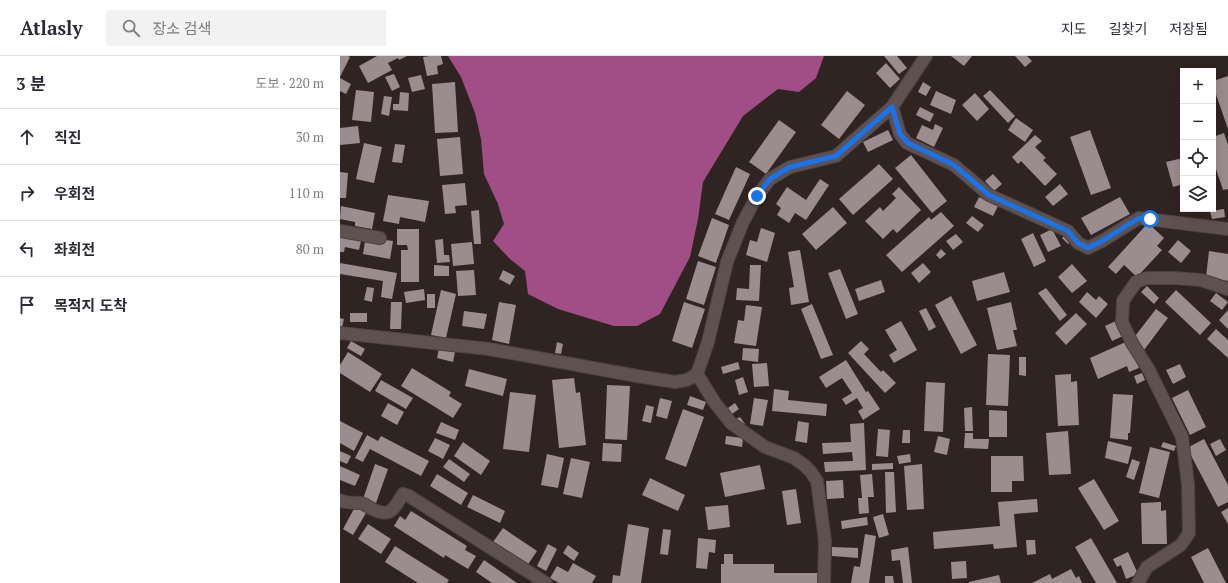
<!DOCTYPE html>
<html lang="ko">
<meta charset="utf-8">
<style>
body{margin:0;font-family:"PT Serif","Noto Sans KR",serif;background:#f2f2f3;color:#2b2b33}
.controls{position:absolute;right:12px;top:12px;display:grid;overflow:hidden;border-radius:0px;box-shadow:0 4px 16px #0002}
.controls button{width:36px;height:36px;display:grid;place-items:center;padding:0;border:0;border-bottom:1px solid #e1e1e2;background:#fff;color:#2b2b33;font:20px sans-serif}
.stop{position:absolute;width:12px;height:12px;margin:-9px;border:3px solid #1a73e8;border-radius:50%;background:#fff}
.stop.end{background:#1a73e8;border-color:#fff;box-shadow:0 1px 4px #0008}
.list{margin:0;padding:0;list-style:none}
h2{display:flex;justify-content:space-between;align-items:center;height:52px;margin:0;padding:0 16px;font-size:17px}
h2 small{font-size:13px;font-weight:400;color:#7c7c81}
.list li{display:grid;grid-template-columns:26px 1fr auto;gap:12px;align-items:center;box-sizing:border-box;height:56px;padding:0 16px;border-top:1px solid #e1e1e2}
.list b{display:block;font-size:15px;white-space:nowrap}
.list em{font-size:13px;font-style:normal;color:#7c7c81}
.icon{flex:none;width:22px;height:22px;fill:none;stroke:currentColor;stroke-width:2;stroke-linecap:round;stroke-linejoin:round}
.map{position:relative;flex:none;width:888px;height:527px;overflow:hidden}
header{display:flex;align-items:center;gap:24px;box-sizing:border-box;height:56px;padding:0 20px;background:#fff;border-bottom:1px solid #e1e1e2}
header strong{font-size:19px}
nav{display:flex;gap:22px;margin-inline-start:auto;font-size:14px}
.search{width:280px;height:36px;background:#f2f2f3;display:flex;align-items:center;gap:10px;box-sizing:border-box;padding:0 14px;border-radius:0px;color:#7c7c81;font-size:15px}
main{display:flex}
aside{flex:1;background:#fff}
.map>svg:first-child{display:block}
.water{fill:#a04e85}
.building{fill:#9b8c8f}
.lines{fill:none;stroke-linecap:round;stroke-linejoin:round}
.minor-casing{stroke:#4a4140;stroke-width:14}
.minor{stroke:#5f514f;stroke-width:12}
.route{stroke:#1a73e8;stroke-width:5}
</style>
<header>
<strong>Atlasly</strong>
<div class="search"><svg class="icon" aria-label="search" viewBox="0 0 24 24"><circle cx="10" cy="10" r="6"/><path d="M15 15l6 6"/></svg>장소 검색</div>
<nav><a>지도</a><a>길찾기</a><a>저장됨</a></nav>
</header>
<main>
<aside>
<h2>3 분<small>도보 · 220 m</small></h2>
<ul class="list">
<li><svg class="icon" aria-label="ahead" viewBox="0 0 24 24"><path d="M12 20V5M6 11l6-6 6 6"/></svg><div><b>직진</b></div><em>30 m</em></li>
<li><svg class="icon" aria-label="right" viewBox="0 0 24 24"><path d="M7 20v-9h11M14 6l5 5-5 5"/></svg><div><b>우회전</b></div><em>110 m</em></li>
<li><svg class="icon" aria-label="left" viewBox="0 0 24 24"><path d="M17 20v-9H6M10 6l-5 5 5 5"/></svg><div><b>좌회전</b></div><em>80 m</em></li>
<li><svg class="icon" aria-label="arrive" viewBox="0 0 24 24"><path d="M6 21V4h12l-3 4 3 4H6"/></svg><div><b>목적지 도착</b></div></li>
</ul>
</aside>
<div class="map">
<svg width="888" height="527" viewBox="0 0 888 527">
<rect width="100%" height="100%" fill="#302422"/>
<path class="water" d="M108,0H484L476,22L459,36L438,33L403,60L363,126L358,163L350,201L320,258L297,270H274L218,253L188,238L185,215L170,203L153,185L164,168L158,148L144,118L141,83L135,57L121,21Z"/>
<path class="building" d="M0,0H8L10,1L0,21Z
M37,0H67L59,4L58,2L48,7L52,14L28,27L19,10Z
M90,0H101L103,8L97,10L98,18L87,20L83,1Z
M544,0H557L567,12L559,18Z
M611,0H632L624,10Z
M675,0H687L692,5L685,11Z
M546,7L560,23L550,32L536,17Z
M54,18L60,31L52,35L45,21Z
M81,19L85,33L72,36L68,22Z
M888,20V73L873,30V25Z
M0,22L11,28L6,38L0,35Z
M115,26L118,76L95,77L92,28Z
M583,26L591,31L586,40L578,36Z
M16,34L34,36L31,66L12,64Z
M650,34L675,60L668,67L643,40Z
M507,35L525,49L499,83L481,69Z
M596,35L616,44L611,58L590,49Z
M60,36L69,37L68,55L53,54V48H59Z
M635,37L649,53L637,65L622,49Z
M44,40L52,41L49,60L41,58Z
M580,51L594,58L590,66L576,59Z
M676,62L693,74L685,86L668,74Z
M439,64L456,76L426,118L409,106Z
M595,68L603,72L594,91L576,82L582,69L593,74Z
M18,70L20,87L0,89V72Z
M548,74L553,84L528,96L523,86Z
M750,74L771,132L751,139L730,81Z
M884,77L888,89V133L883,134L873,104V81Z
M695,79L702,85L695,91L706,102L703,104L717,118L705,130L681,105L678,108L672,101Z
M120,81L123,118L100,120L97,83Z
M24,87L42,91L34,127L16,123Z
M55,88L65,89L62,107L52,106Z
M571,99L607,145L592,157L555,112Z
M843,102V139L840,129L833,131L826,106Z
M539,108L553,123L513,159L499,143Z
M396,111L410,118L389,164L375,158Z
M0,116L8,117L6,142H0Z
M653,118L662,128L654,135L645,125Z
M480,123L489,129L466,164L455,157L449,167L437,159L441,152L436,148L447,131L466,144Z
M125,127L127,149L115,150L116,157L105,158L102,129Z
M720,128L728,138L713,150L705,141Z
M559,131L581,154L557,177L553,173L543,183L525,165L540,151L543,155L556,142L552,138Z
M48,139L89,145L85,166L60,161L59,168L43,165Z
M639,141L658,150L653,160L634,151Z
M780,141L790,158L751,179L741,162Z
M1,150L35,157L32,173L15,170V166L0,163Z
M493,151L507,167L476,194L462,178Z
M884,153L885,161L872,163L870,155Z
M139,154L141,188H134L131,155Z
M601,156L614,170L562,216L546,199L589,161L591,164Z
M632,160L644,169L638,176L626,167Z
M372,162L389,169L376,207L358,200Z
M808,167L824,182L817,190L822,194L797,221L784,209L776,218L768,211Z
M421,172L435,177L427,206L406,199L410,184L417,186Z
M57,173H79V226H61V194H68L67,189H57Z
M712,173L721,190L708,196L700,179Z
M693,177L706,205L694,211L681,183Z
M616,178L623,186L613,194L606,185Z
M725,179L731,185L728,188L722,182Z
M0,180L21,185L19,194L5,191L4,196H0Z
M103,183L104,199H109L110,206L97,207L95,184Z
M45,184L53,185L50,203L23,198L25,185L44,188Z
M838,184L851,195L841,207L828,196Z
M132,186L134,208L113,210L111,188Z
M601,193L606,198L600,203L596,199Z
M460,194L469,246L451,249L449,232L454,231L448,196Z
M869,195L888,198V225L866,221Z
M358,205L376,211L364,249L346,243Z
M0,207L57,217L52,243L41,241L43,225L0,218Z
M583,207L591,216L579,227L571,217Z
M732,208L747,225L732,237L718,221Z
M94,209L109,210V220H94Z
M410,209H421L419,245L396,244L397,232L409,233Z
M500,213L518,258L506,263L488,217Z
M134,214L136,239L118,240L116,215Z
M163,214L175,220L170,229L159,223Z
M664,216L670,236L637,245L632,225Z
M541,224L545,236L519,245L515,233Z
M807,230L819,242L814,248L801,236Z
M27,231L34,232L32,246L24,244Z
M706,232L727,259L720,265L698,237Z
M84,233L85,244L66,247L64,236Z
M101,234L116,238L106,282L91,279Z
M836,234L871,267L860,279L825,246Z
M747,236L756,244L759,240L768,248L756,262L739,246Z
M876,237L888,246L882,254L870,245Z
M87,238H95V252H87Z
M611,240L637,289L621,298L595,249Z
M51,246H62L61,273H50Z
M159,246L176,249L169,288L152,284Z
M344,246L365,253L352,292L332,285Z
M671,246L677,274H673L677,290L657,294L647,252Z
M472,248L493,299L481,303L461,253Z
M406,249L422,251L416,290L394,287L398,264L404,265Z
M586,252L596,271L589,275L579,255Z
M816,253L828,262L804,294L792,284Z
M888,254V273L879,264Z
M124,255L147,258L144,273L122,270Z
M10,257H27V266H10Z
M736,257L747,268L726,289L715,277Z
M0,262L4,263L2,272H0Z
M561,265L577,294L554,307L549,299L557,294L545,274Z
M776,265L783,280L772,285L765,270Z
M876,273L888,284V302L867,283Z
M11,285L25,293L21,300L7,292Z
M521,285L529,293L524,298L541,316L543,314L556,327L545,337L508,297Z
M788,285L799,312L789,316L787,310L758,323L750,302Z
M217,286L223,288L221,298L215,297Z
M99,292L115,296L113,306L97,302Z
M403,292L419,293L418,306L402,304Z
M8,296L42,318L30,336L0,317V309Z
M648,298L670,299L668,350L646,349Z
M679,301H686V320L679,319Z
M506,304L526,336L528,335L540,353L523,364L518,355L523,352L517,342L506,349L502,343L512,337L502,322L486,332L479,321Z
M398,306L400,313L383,318L381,311Z
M427,307L429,330L414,331L412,308Z
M840,308L846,321L833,328L826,314Z
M72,312L111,336L109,340L122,348L113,362L61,330Z
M129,313L167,323L163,340L125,330Z
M802,317L805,324L797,328L794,320Z
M731,318V326L737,325L739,369L718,370L715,319Z
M403,321L408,336L399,339L395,324Z
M234,322L236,337L240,336L246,389L219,392L212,324Z
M41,324L73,342L66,353L35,335Z
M586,326L605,327L603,376L584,375Z
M267,329L290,330L287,384L265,383Z
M434,333L449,335L448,344L487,348L486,360L432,355Z
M848,334L866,371L850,379L832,342Z
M170,336L196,339L189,396L163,393Z
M773,338L793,339L790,377H788V384L770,382Z
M350,340L366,346L363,354L347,349Z
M320,342L332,345L327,363L316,360Z
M414,342L428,344L423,370L410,368Z
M48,347L64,356L57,369L41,360Z
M395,347L399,353L392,358L388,352Z
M306,349L314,351L311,367L302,365Z
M632,351L633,375H625L624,352Z
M343,353L364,361L346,411L325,403Z
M649,354L667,355V381H649Z
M400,361L405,368L402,371L396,363Z
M0,365L23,377L14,395L0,387Z
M458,365L469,367L467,387L455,385Z
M101,366L119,374L115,384L96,377Z
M524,367L526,414L485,416L484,406L513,405L512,396L483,398L482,387L511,386L510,368Z
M538,373L550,374L548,401L536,400Z
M563,374H570V387H562Z
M728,375L731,418L709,419L706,377Z
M625,377H633V383H649L648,393L624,392Z
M27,379L38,385L41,380L89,405L81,420L30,393L23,406L15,402Z
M386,380L403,382L402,391L385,388Z
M598,380L610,383L607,399L594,396Z
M95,382L110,389L103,403L88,395Z
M864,383L888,429V446L878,451L847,392Z
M880,383L886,394L876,400L870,388Z
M768,385L792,391L788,408L765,402Z
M123,386L150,405L141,419L114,400Z
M823,386L836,390L834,395L821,391Z
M263,387L282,388L281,406L262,405Z
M810,391L830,396L819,442L799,437Z
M0,395L11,400L7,408L0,405Z
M207,398L224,402L218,432L201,429Z
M570,398L571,406L559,408L557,400Z
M651,400H683L684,425H672V436H651Z
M231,402L250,406L242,442L223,438Z
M109,403L130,418L124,426L103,411Z
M792,403L800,406L794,424L786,421Z
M553,407V413L532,414V408Z
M35,408L48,413L36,447L23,443Z
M582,408L584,453L567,454L564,410Z
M420,409L425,433L385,441L380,417Z
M0,410L20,419L15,430L0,424Z
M545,416H554L556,456L546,457Z
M97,418L128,437L121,449L90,430Z
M532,418L534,441H528L529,457L519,458L518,442H522L520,419Z
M310,422L345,439L338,455L302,439Z
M754,423L779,465L764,474L738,432Z
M503,424L504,442L487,443L486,425Z
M456,433L461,467L447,469L442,435Z
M133,439L165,455L160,467L127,451Z
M697,443L698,456L674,458L677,491L654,493L653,488L594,493L593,476L660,470L658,446Z
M821,446V455L826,454L827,488H802L801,447Z
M388,449L390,471L368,474L365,451Z
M15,451L26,457L13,479L3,473Z
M888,452V468L881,456Z
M71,455L127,490L125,494L136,500L128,513L105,499L104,502L54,470L60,460L65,464Z
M543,458L549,479L539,482L533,461Z
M527,461L528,469L502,473L501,465Z
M28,468L51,483L41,498L18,483Z
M288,468L309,472L301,527H272L273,519L280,520Z
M163,472L197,495L187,510L153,486Z
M323,473L331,474L328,499L320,498Z
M525,478L536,480L529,527H511L514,510L520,511Z
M358,482L376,484L375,497L369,496L367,513L356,512Z
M751,482L777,527H756L735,491Z
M686,484H695L696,498L687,499Z
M208,488L217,493L206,515L197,510Z
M228,489L239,497L234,505L223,497Z
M55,490L109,524L107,527H78L45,506Z
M492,491L518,492V502L492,500Z
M568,491L572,527H563L560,504L552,505L551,494Z
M868,492L886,527H864L851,501Z
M788,496L798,518L786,523L781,509L777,511L773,503Z
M384,498H393V508H434V517H478V527H381V508H384Z
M144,504L177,527H152L136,516Z
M626,505L627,522L612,523L611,506Z
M233,507L256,520L252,527H219L210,522L217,510L228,516Z
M731,513L736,522L739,520L742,527H692L710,518L712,523Z
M659,519L661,527H629V526Z
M545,520H553L554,527H545Z"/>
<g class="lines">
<g class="minor-casing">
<path id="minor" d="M552,51L560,78L567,87L614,109L649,139L728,175L738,187L748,192L762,185L799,162L888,173
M0,175L40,182
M0,277L149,293L297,320L335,326L347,324L357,318L368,286L387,206L403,166L417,140L430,123L450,111L496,100L552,51L586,0
M357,318L375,347L391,367L425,391L454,402L464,409L471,416L477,425L485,485L484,527
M0,444C7,448 14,446 21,447C25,448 29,451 32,453C51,462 53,454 63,438L69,440L206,527
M798,527L807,511L841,489L849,477L848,428L842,381L809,314L792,287L782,266L783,245L796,226L807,222H834L861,224L888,233"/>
</g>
<use href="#minor" class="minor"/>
</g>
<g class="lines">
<path class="route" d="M417,140L430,123L450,111L496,100L552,51L560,78L568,87L614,109L649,139L728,175L738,187L748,192L762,185L799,162L810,163"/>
</g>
</svg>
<div class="controls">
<button>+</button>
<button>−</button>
<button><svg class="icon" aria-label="locate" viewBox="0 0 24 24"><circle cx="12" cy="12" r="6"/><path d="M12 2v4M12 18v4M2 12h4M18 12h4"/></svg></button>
<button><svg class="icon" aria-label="layers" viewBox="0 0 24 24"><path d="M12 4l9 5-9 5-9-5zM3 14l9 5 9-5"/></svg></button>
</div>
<div class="stop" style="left:810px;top:163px"></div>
<div class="stop end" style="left:417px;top:140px"></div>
</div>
</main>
